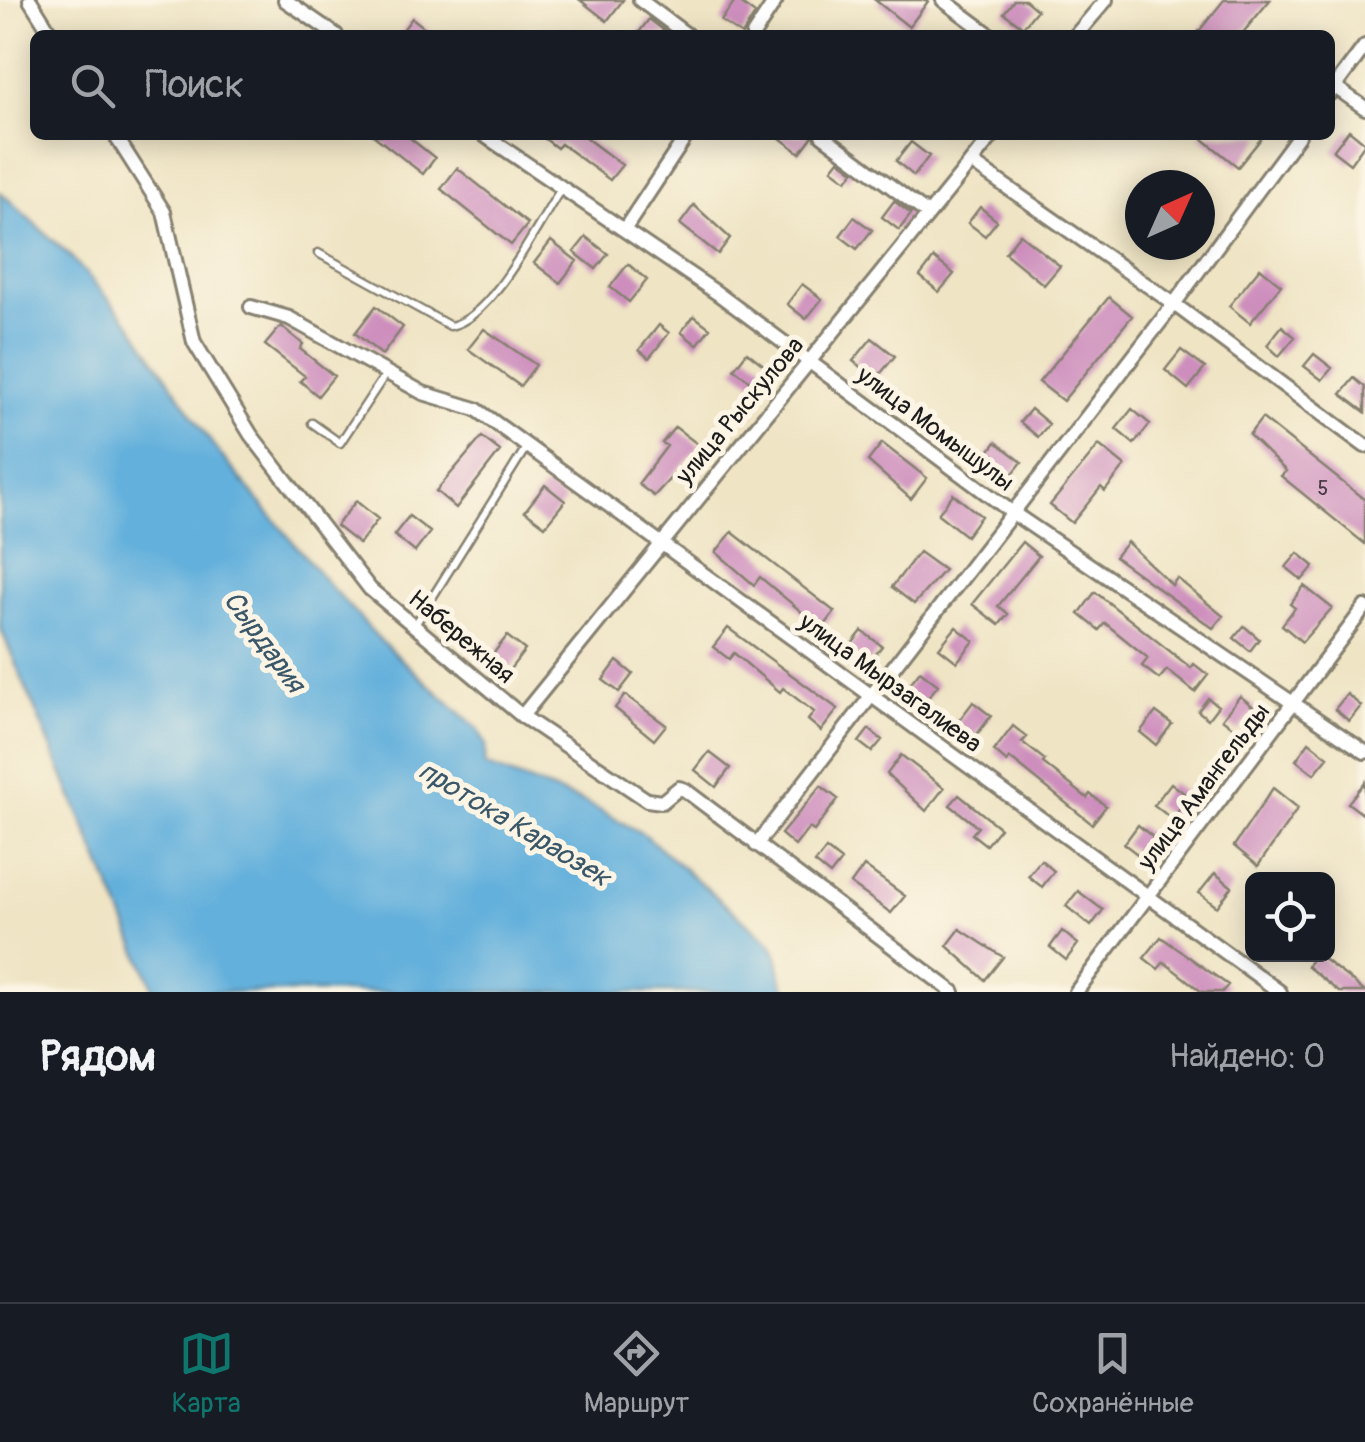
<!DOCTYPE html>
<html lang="ru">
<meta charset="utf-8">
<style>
body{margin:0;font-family:Pangolin,sans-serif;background:#20242c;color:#f1f3f6}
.controls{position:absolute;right:30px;bottom:30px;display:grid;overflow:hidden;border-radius:15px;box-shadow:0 5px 25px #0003}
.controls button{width:90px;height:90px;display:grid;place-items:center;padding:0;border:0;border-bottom:2px solid #363941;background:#171b24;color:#f1f3f6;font:50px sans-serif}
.compass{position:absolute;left:1125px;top:170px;width:90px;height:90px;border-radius:50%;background:#171b24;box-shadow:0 5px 25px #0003;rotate:45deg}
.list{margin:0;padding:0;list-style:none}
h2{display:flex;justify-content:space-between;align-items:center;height:130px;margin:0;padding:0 40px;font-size:42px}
h2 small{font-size:32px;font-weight:400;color:#9ea1a6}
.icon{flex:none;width:55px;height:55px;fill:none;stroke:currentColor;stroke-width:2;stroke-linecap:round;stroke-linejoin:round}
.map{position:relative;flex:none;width:1365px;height:992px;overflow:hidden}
.search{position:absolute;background:#171b24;box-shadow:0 5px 25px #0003;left:30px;right:30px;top:30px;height:110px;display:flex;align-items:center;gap:25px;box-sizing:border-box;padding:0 35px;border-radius:15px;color:#9ea1a6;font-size:38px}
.sheet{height:310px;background:#171b24}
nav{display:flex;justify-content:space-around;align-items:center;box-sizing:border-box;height:140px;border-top:2px solid #363941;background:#171b24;font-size:28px;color:#9ea1a6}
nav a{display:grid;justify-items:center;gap:5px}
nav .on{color:#0f766e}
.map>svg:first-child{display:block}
.water{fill:#64b0dc;stroke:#40667c;stroke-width:2.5}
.building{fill:#cd8ebd}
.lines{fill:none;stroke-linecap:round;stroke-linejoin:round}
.lane-casing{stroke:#868070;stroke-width:11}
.street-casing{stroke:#868070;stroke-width:18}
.lane{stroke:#fff;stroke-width:6}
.street{stroke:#fff;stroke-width:12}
.labels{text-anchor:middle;stroke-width:10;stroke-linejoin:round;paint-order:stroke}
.number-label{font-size:20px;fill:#483844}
.street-label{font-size:25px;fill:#1c1c1c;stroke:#fcf5e5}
.water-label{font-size:28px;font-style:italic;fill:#395769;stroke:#fcf5e5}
</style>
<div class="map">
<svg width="1365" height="992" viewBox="0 0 1365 992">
<rect width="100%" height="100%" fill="#fcf5e5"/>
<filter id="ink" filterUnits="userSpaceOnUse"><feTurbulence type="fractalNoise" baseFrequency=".01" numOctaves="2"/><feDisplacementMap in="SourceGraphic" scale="20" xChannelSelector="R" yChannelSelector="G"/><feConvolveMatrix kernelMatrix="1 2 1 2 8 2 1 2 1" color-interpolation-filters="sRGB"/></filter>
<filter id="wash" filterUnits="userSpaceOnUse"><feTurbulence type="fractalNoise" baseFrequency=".0048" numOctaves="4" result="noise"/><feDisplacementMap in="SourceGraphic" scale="40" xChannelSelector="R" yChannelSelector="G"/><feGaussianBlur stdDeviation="2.25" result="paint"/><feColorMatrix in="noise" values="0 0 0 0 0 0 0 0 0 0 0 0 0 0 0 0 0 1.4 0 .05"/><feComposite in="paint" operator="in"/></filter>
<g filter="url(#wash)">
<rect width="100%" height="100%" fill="#efe4c4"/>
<path class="water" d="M0,192L70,256L131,324L215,448L328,584L383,643L478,729L486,745L485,765L584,802L645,835L769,942C784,958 775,977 789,992H155L0,627Z"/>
<g id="blocks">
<path class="building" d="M580,0H623L607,21Z
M736,0L755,14L742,35L721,21Z
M875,0H929L909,27Z
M1014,0H1025L1037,10L1023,27L1004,13Z
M1224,0H1270L1241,35H1196Z
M412,18L434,35H399Z
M649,19L670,35H637Z
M1349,130L1365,143L1350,164L1333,151Z
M373,135H406L435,158L423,174Z
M540,135H582L622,165L610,180L561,144L557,148Z
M776,135H812V137L800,153Z
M1198,135H1264L1238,167Z
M911,142L929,156L914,176L896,161Z
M839,160L854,171L847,180L832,169Z
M457,168L528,224L511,245L441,189Z
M894,201L911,214L899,230L882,217Z
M694,205L730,238L718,254L680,224Z
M980,207L997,221L985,236L968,223Z
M854,217L872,230L857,249L840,236Z
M1020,234L1060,266L1044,285L1005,253Z
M586,237L608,254L596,269L574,252Z
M551,241L577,261L560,283L534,263Z
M934,258L954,274L939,292L920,276Z
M628,264L647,280L629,302L610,287Z
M1260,268L1281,285L1250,323L1229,306Z
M802,284L822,299L806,319L787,304Z
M1109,297L1132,316L1063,401L1039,382Z
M376,306L403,327L382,355L355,333Z
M694,316L710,328L697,345L681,332Z
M659,325L669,333L649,358L639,350Z
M281,326L303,344L300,349L334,376L318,396L300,381L305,376L265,345Z
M1282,326L1295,337L1279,356L1267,345Z
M484,329L536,365L520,386L468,349Z
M872,338L895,356L876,379L853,361Z
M1181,350L1205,368L1188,389L1165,370Z
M747,352L766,367L753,383L734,369Z
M1314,354L1332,368L1322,380L1304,366Z
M1354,378L1365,387V412L1341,394Z
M1031,409L1049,424L1038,437L1020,422Z
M1132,409L1150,424L1134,444L1116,429Z
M1262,418L1365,500V544L1281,476L1286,471L1249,435Z
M675,427L700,446L654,496L638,484L667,446L662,443Z
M482,437L500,451L456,508L436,491Z
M996,442L1022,462L1007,481L982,461Z
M882,443L927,478L911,499L868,461Z
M1099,445L1125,466L1105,491L1101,487L1072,523L1050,505Z
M545,485L565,501L545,526L525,511Z
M953,494L981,516L966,536L938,514Z
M356,501L378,519L359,544L336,526Z
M409,516L430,532L415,552L394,535Z
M732,532L835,612L822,629L760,577L754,585L716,552Z
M1022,542L1039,556L998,606L1008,614L999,625L972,604Z
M1127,542L1172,585L1177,578L1223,616L1213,628L1115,557Z
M919,552L944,570L914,604L892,587Z
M1298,553L1314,566L1302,580L1286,567Z
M1304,586L1332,608L1302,642L1282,625L1295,608L1290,604Z
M1095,592L1191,668L1194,664L1208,675L1195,692L1167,670L1159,679L1142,666L1148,658L1105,623L1099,630L1079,614Z
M1244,626L1259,639L1250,651L1234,638Z
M956,627L974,641L957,662L939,648Z
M728,628L838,709L821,731L808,720L814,712L783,688L780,692L734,653L729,659L713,647Z
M862,631L882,646L868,664L848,649Z
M507,636L525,650L507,673L489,659Z
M617,661L633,674L619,692L603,680Z
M920,671L938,685L923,704L905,690Z
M1347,694L1361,706L1349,721L1335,709Z
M625,695L666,725L654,740L615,708Z
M1240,696L1256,709L1238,731L1222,719Z
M1208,698L1218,706L1208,719L1198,711Z
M973,702L991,716L975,737L957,723Z
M1156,712L1172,724L1156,745L1140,732Z
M1013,726L1027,737L1022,742L1045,760L1043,763L1087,798L1090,794L1106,806L1092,824L1010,758L1007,762L994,751Z
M869,729L882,740L872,752L859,742Z
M1309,742L1328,757L1314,774L1296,760Z
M709,752L730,768L716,787L695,770Z
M901,755L944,788L926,811L887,774Z
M1365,782V816L1348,803Z
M1171,783L1189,797L1172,819L1154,805Z
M821,786L838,799L814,831L809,828L795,846L781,834Z
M1273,788L1298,808L1258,866L1234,846Z
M959,795L1000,828L986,845L972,834L978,827L950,805Z
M1138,825L1155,839L1141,857L1124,844Z
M826,849L841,861L830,875L815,863Z
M1041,860L1054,871L1042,887L1028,876Z
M864,866L905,896L891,913L851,884Z
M1215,873L1232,887L1217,907L1199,893Z
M1078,891L1103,910L1091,926L1066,906Z
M960,929L1003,957L985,980L947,946Z
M1062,931L1078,944L1066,960L1050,947Z
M1161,937L1228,985L1222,992H1202L1164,962L1158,969L1144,958Z
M1317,954L1347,977L1365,992H1339L1307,966Z"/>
</g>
</g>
<g filter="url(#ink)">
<use href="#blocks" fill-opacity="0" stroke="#868070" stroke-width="2.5"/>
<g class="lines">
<g class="lane-casing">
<path id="lane" d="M318,253L450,326C492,319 537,225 561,189
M312,423L340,443L387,372
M415,625L527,446"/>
</g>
<g class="street-casing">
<path id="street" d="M30,0L52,35
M285,0L336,35
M640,0L687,35
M943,0L990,35
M753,35L776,0
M1076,35L1106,0
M1335,87L1365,108
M1330,93L1365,46
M115,135L164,212L194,342L251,435L370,589L522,716L647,800L662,802L679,788L685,790L953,992
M484,135L717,293L1013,513L1365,752
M822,135L928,214
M971,162L1174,304L1365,446
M624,230L687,135
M251,307L289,318L423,393L476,409L1280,992
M522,716L993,135
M756,845L1174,304L1299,135
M1076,992L1365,607"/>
</g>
<use href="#lane" class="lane"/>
<use href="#street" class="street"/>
</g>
</g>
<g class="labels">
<g class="number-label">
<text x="1323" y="495">5</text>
</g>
<g class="street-label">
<text transform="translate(739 410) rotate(-50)" y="9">улица Рыскулова</text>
<text transform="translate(936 428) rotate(37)" y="9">улица Момышулы</text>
<text transform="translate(462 636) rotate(40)" y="9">Набережная</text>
<text transform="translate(891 682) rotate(36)" y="9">улица Мырзагалиева</text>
<text transform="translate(1203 786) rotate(-53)" y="9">улица Амангельды</text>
</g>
<g class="water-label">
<text transform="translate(265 641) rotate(54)" y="10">Сырдария</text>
<text transform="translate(515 823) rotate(31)" y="10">протока Караозек</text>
</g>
</g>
</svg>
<div class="controls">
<button><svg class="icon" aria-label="locate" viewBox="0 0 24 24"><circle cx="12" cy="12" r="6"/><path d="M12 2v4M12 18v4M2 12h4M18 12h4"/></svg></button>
</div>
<svg class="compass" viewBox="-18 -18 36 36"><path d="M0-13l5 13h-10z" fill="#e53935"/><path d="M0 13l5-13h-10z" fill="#9ea1a6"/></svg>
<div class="search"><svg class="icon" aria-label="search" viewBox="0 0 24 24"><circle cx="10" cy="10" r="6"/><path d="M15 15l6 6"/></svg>Поиск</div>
</div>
<section class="sheet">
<h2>Рядом<small>Найдено: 0</small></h2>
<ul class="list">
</ul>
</section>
<nav>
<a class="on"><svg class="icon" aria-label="map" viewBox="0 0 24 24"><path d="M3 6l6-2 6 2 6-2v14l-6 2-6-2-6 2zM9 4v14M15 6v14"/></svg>Карта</a>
<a><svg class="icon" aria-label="directions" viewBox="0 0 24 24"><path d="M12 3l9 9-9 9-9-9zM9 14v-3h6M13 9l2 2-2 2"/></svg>Маршрут</a>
<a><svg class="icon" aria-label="saved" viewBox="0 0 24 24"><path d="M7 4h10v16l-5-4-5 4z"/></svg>Сохранённые</a>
</nav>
